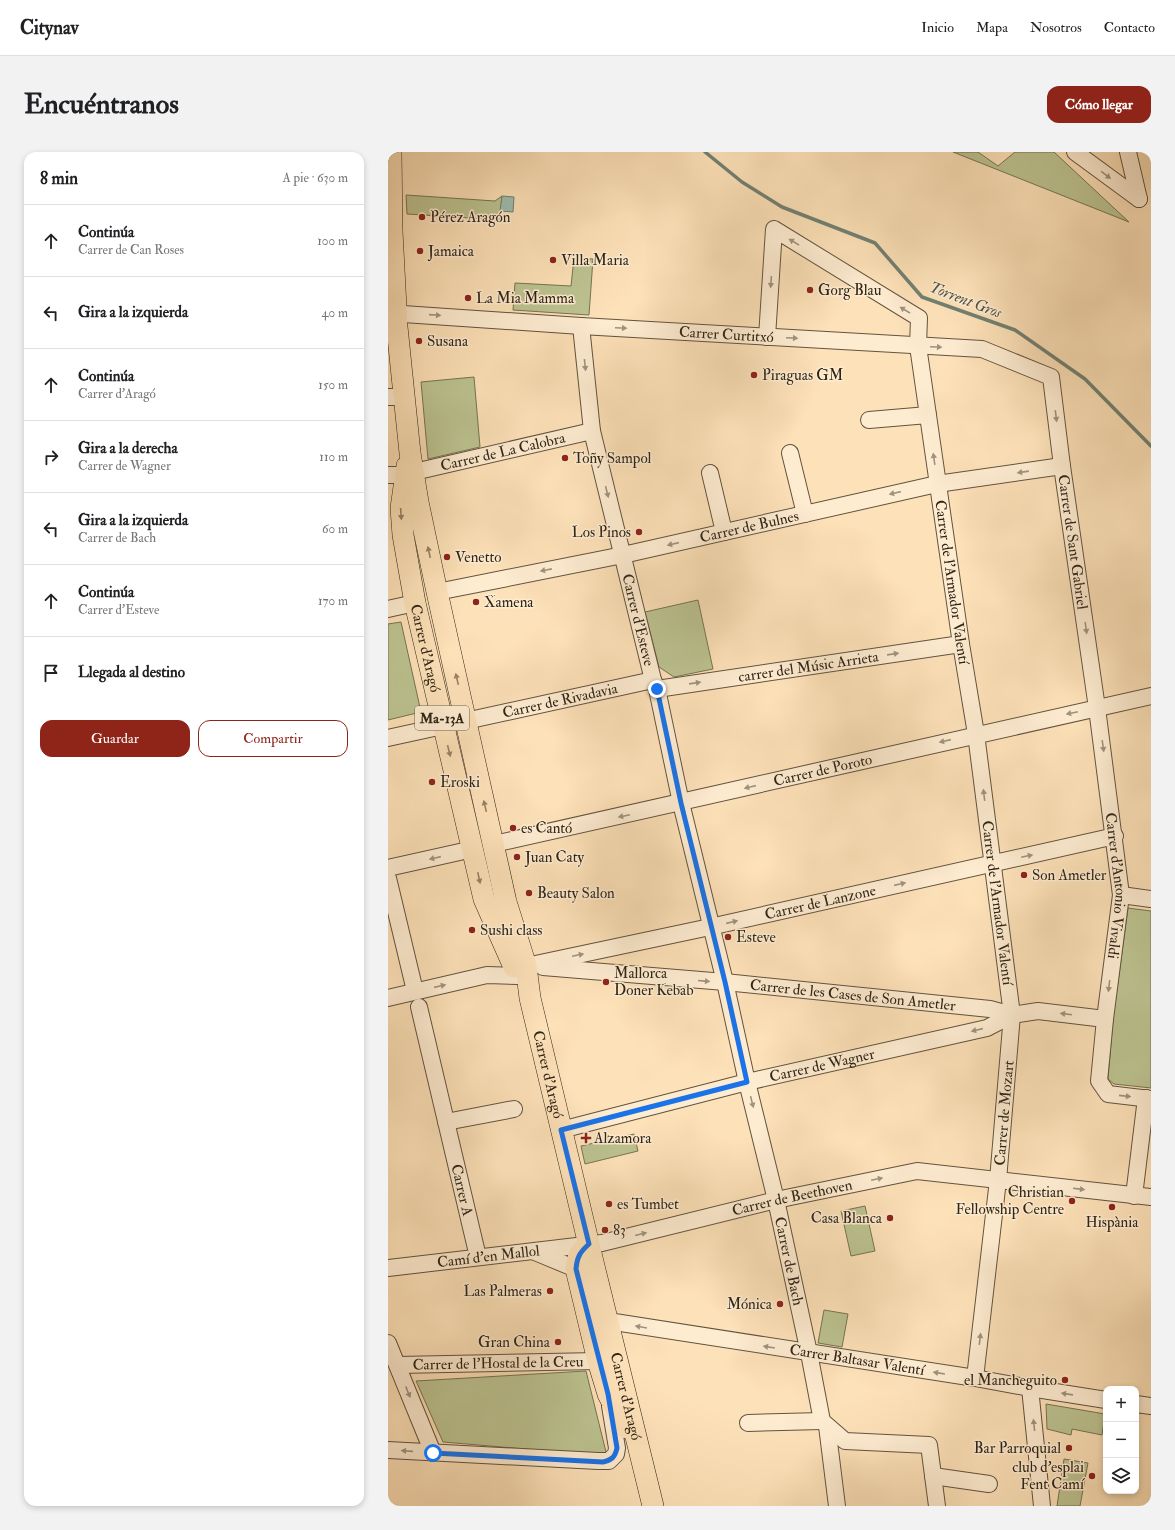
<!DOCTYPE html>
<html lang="es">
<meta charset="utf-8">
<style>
body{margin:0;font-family:"IM FELL Double Pica",serif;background:#f2f2f2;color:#202124}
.controls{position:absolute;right:12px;bottom:12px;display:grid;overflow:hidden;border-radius:8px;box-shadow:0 2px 6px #0003}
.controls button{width:36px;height:36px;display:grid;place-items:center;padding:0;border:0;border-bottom:1px solid #e0e0e0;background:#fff;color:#202124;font:20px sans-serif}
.stop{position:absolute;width:12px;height:12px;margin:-9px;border:3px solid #1a73e8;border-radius:50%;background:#fff}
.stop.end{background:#1a73e8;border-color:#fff;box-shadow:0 1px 4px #0008}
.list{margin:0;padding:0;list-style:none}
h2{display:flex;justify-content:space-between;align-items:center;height:52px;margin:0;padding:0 16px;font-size:17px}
h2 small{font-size:13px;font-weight:400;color:#757577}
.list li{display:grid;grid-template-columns:26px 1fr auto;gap:12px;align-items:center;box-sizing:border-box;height:72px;padding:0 16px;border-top:1px solid #e0e0e0}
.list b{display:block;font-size:15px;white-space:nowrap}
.list p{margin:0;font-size:13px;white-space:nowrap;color:#757577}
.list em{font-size:13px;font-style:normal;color:#757577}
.actions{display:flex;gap:8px;padding:12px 16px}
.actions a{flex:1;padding:9px 0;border:1px solid #8f2418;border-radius:12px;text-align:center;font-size:14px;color:#8f2418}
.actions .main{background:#8f2418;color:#fff}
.icon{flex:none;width:22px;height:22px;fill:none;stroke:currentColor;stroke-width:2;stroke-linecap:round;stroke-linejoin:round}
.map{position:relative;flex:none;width:763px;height:1354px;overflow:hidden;border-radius:12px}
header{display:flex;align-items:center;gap:24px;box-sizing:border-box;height:56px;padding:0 20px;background:#fff;border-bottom:1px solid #e0e0e0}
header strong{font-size:19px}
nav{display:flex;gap:22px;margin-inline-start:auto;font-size:14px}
.intro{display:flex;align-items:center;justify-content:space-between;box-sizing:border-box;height:96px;padding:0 24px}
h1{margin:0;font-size:28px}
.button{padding:10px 18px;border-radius:12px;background:#8f2418;color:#fff;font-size:14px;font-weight:700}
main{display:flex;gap:24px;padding:0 24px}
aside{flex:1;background:#fff;border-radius:12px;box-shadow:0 2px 6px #0003}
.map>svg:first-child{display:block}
.green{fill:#bcc391;stroke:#757454}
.water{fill:#9fbdb1;stroke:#728073}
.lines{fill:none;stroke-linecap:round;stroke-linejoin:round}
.stream{stroke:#728073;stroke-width:3.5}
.minor-casing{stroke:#62533f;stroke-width:18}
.major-casing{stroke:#2e2417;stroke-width:22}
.minor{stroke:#feecd1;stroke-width:16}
.major{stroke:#fde1b8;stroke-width:21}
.oneway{fill:#a0927d}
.oneway2{fill:#968268}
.route{stroke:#1a73e8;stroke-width:5}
.poi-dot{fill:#8f2418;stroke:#feecd1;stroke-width:1.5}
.labels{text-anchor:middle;stroke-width:3;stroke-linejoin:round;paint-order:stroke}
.shield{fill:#feecd1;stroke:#6c604f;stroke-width:1}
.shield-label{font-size:14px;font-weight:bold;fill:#2e2417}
.poi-label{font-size:15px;fill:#2e2417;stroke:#feecd1;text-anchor:start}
.street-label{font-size:15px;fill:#2e2417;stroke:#feecd1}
.water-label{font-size:16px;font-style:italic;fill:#505245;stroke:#feecd1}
</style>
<header>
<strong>Citynav</strong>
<nav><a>Inicio</a><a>Mapa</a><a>Nosotros</a><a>Contacto</a></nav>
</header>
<div class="intro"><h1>Encuéntranos</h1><a class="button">Cómo llegar</a></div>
<main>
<aside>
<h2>8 min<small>A pie · 630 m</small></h2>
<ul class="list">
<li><svg class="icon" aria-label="ahead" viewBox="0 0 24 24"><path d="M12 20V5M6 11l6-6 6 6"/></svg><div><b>Continúa</b><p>Carrer de Can Roses</p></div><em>100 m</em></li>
<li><svg class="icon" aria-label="left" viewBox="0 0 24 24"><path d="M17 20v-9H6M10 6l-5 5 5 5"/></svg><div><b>Gira a la izquierda</b></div><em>40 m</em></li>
<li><svg class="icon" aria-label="ahead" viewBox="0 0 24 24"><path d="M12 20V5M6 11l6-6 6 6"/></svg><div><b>Continúa</b><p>Carrer d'Aragó</p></div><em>150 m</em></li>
<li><svg class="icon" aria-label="right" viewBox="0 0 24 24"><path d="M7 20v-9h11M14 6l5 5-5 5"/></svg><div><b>Gira a la derecha</b><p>Carrer de Wagner</p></div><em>110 m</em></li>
<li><svg class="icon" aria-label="left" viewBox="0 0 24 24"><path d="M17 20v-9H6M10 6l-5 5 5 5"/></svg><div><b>Gira a la izquierda</b><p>Carrer de Bach</p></div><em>60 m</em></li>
<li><svg class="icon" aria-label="ahead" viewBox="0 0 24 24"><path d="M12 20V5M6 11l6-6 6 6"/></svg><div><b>Continúa</b><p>Carrer d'Esteve</p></div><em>170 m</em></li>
<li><svg class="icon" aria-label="arrive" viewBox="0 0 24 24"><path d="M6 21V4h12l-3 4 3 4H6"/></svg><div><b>Llegada al destino</b></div></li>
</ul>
<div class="actions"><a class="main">Guardar</a><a>Compartir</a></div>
</aside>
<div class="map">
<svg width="763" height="1354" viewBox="0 0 763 1354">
<rect width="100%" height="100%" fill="#fde1b8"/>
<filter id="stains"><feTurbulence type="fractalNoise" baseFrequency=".005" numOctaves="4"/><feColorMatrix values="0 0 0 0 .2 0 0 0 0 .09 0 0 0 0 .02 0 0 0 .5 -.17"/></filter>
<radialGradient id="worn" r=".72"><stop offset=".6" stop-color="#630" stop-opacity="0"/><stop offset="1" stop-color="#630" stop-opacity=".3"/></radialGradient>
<path class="green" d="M565,0H590L610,14L627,0H666L741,70Z
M18,43L107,49L114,44L112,68L19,62Z
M186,106L205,107L201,163L125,158L127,131L183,134Z
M86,225L92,295L40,307L33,230Z
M310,448L325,517L286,525L271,515L257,460Z
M13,470L33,560L0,568V472Z
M740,756L763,759V936L726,932L720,927L725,867Z
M246,982L250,999L197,1012L193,994Z
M477,1054L487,1099L463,1104L453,1059Z
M436,1158L460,1162L454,1195L430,1191Z
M198,1219L219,1304L55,1290L28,1229Z
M658,1252L717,1262L714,1283L684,1277L683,1283L659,1277Z
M676,1307L700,1311L692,1354H669Z"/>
<path class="water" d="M114,44L126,45L125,60L112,59Z"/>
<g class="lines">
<path class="stream" d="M317,0L354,30L394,55L487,91L534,145L627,178L697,227L763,294"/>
<g class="minor-casing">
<g id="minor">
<path d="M687,0L751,47"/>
<path d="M740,0L751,47"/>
<path id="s1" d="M0,161L193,174L594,197L663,225L674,314L709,556L733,743L717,867L711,929L720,942L763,947"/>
<path id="s2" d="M193,174L204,279L265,528L269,537L293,651L337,830L359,930L388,1048L421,1201L434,1269L457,1289L541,1293L549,1354"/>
<path id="s3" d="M379,185L386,77L531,166L530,194L573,492L588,582L624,863L610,1028L587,1226"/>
<path d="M0,245H16"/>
<path d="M481,268L540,263"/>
<path d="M402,301L417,362"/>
<path id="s4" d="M26,320L204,279"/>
<path d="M322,321L336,380"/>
<path d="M0,323H17L22,334"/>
<path id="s5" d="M49,440L235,403L549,332L674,314"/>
<path d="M0,457L27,451"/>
<path id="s6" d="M269,537L573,492"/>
<path id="s7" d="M0,586L265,528"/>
<path id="s8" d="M106,692C325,644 544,592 763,544"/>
<path d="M0,716L85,697"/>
<path d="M0,726L27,839"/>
<path d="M733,743L763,747"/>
<path id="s9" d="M138,814L322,775L727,684"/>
<path id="s10" d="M155,815L337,830L602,857L624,863"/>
<path d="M0,846L99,823L130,824"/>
<path id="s11" d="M31,855L90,1105"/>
<path d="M58,970L126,957"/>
<path id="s12" d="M173,978L359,930L599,876L624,863L650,859L717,867"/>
<path d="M746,1044L758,946"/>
<path d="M147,1100L188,1117"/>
<path id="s13" d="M0,1116L214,1091L388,1048L529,1019L763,1045"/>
<path id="s14" d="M220,1169L587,1226L642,1236L718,1248"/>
<path d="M0,1191L45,1301"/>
<path id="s15" d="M10,1213L210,1209"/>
<path d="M642,1236L654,1354"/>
<path d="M748,1252L763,1254"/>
<path d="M360,1271L434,1269"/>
<path d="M439,1274L449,1354"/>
<path d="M0,1298L210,1309H221L228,1302L229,1296L222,1254"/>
<path d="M545,1324L601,1332"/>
</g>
</g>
<g class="major-casing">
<g id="major">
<path id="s16" d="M3,0L4,79L9,175L22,301L30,350L49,440L118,750L138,814L142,846L206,1114L265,1354"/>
<path id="s17" d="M19,314L13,356L15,383L27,451L96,747L126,815"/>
<path d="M201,1092C192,1100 189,1105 188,1117L210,1209L220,1242L238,1276"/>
</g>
</g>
<use href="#minor" class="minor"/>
<use href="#major" class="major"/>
</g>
<defs><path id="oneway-solid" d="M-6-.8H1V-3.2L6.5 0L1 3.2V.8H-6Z"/></defs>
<g class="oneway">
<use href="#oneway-solid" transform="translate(718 23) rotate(37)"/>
<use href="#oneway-solid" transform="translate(406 90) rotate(-149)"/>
<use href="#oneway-solid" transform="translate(383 130) rotate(94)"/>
<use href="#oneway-solid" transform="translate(517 158) rotate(-149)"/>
<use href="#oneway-solid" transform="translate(47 163) rotate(4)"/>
<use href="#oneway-solid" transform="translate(233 176) rotate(3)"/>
<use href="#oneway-solid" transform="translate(404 186) rotate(3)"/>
<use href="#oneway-solid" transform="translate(548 195) rotate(3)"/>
<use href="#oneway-solid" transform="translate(197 213) rotate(84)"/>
<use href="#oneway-solid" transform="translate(668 264) rotate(83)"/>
<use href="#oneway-solid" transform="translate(546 307) rotate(-98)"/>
<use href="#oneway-solid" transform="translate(635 320) rotate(172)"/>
<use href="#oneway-solid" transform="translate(219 340) rotate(76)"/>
<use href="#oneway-solid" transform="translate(507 341) rotate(167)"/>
<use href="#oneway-solid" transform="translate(285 392) rotate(167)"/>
<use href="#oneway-solid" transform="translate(158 418) rotate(169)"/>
<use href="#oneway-solid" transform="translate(698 476) rotate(82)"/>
<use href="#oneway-solid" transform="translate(505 502) rotate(-8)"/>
<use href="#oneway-solid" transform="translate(307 531) rotate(-8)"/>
<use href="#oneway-solid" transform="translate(684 561) rotate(168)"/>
<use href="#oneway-solid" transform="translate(557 589) rotate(167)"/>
<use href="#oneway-solid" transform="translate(715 594) rotate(82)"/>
<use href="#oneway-solid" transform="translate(362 635) rotate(167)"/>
<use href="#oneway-solid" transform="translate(596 643) rotate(-97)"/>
<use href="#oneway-solid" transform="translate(236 664) rotate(168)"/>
<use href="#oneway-solid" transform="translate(639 704) rotate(-12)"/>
<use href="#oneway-solid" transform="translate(47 706) rotate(167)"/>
<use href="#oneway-solid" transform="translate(512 732) rotate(-13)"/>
<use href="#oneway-solid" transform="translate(344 770) rotate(-13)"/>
<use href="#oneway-solid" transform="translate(190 803) rotate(-12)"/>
<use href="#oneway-solid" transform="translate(316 829) rotate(5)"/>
<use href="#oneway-solid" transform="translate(52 834) rotate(-13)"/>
<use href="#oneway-solid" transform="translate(721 834) rotate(97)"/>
<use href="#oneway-solid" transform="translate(678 862) rotate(-173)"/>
<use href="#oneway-solid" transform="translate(589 878) rotate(167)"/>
<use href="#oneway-solid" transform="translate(737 944) rotate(6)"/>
<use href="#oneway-solid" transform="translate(364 950) rotate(76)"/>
<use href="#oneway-solid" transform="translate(489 1027) rotate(-12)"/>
<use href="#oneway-solid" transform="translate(691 1037) rotate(7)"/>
<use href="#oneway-solid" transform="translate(253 1082) rotate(-14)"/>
<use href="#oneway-solid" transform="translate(253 1175) rotate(-170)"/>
<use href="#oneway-solid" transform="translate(592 1187) rotate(-83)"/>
<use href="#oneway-solid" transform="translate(381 1195) rotate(-171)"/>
<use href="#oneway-solid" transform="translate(551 1221) rotate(-171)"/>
<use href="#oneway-solid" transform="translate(20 1240) rotate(68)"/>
<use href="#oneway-solid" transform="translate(679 1242) rotate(-172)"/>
<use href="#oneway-solid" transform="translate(646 1273) rotate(-96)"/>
<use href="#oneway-solid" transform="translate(19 1299) rotate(-176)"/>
</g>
<g class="oneway2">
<use href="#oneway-solid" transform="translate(13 362) rotate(86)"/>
<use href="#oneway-solid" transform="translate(41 400) rotate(-102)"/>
<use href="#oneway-solid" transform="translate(69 527) rotate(-103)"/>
<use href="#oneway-solid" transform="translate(61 599) rotate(76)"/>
<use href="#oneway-solid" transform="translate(97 654) rotate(-103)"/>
<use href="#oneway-solid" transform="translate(91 726) rotate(78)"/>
</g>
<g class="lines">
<path class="route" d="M45,1301L215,1310C224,1308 227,1305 229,1296L220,1242L188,1117C189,1105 192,1100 201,1092L173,978L359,930L337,830L293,651L269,537"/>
</g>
<g class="poi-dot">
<circle cx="34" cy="65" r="4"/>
<circle cx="32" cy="99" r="4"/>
<circle cx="165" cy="108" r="4"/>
<circle cx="422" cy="138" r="4"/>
<circle cx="80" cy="146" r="4"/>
<circle cx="31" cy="189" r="4"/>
<circle cx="366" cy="223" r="4"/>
<circle cx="177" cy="306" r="4"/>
<circle cx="251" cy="380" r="4"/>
<circle cx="59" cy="405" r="4"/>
<circle cx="88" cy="450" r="4"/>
<circle cx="44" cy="630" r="4"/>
<circle cx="125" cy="676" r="4"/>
<circle cx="129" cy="705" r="4"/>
<circle cx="636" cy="723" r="4"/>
<circle cx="141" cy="741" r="4"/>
<circle cx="84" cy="778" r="4"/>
<circle cx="340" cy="785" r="4"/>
<circle cx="218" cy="830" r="4"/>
<path d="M196 980h4v4h4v4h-4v4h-4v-4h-4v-4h4z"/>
<circle cx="684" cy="1049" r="4"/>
<circle cx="221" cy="1052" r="4"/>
<circle cx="724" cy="1055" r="4"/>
<circle cx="502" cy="1066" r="4"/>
<circle cx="217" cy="1078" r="4"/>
<circle cx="162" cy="1139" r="4"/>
<circle cx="392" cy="1152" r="4"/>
<circle cx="170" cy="1190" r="4"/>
<circle cx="677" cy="1228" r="4"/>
<circle cx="681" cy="1296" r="4"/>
<circle cx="704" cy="1324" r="4"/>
</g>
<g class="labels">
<rect class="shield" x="27" y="554" width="54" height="24" rx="3"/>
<g class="shield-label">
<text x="54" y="571">Ma-13A</text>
</g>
<g class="poi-label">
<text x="42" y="70">Pérez Aragón</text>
<text x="40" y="104">Jamaica</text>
<text x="173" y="113">Villa Maria</text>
<text x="430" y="143">Gorg Blau</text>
<text x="88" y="151">La Mia Mamma</text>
<text x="39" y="194">Susana</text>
<text x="374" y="228">Piraguas GM</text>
<text x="185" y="311">Toñy Sampol</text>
<text x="243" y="385" text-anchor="end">Los Pinos</text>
<text x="67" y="410">Venetto</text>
<text x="96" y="455">Xamena</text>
<text x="52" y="635">Eroski</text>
<text x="133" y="681">es Cantó</text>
<text x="137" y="710">Juan Caty</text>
<text x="644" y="728">Son Ametler</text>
<text x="149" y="746">Beauty Salon</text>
<text x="92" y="783">Sushi class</text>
<text x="348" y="790">Esteve</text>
<text x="226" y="826">Mallorca<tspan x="226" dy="17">Doner Kebab</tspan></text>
<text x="206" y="991">Alzamora</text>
<text x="676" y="1045" text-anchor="end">Christian<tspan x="676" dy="17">Fellowship Centre</tspan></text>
<text x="229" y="1057">es Tumbet</text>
<text x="494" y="1071" text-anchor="end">Casa Blanca</text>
<text x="724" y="1075" text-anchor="middle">Hispània</text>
<text x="225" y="1083">83</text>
<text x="154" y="1144" text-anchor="end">Las Palmeras</text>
<text x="384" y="1157" text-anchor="end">Mónica</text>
<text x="162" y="1195" text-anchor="end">Gran China</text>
<text x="669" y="1233" text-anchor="end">el Mancheguito</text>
<text x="673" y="1301" text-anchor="end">Bar Parroquial</text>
<text x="696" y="1320" text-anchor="end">club d'esplai<tspan x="696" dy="17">Fent Camí</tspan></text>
</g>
<g class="street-label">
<text dy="5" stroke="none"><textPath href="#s1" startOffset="339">Carrer Curtitxó</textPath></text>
<text dy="5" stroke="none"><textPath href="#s4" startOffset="91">Carrer de La Calobra</textPath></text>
<text dy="5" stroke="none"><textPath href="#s5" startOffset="319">Carrer de Bulnes</textPath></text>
<text dy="5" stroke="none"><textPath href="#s1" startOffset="836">Carrer de Sant Gabriel</textPath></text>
<text dy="5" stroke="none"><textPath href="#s3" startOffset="545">Carrer de l'Armador Valentí</textPath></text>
<text dy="5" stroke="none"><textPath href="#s2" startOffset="300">Carrer d'Esteve</textPath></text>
<text dy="5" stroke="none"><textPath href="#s17" startOffset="185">Carrer d'Aragó</textPath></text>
<text dy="5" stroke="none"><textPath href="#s6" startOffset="153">carrer del Músic Arrieta</textPath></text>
<text dy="5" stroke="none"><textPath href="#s7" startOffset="176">Carrer de Rivadavia</textPath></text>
<text dy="5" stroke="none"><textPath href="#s8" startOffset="337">Carrer de Poroto</textPath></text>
<text dy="5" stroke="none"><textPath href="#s1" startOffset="1183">Carrer d'Antonio Vivaldi</textPath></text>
<text dy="5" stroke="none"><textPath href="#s9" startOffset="301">Carrer de Lanzone</textPath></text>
<text dy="5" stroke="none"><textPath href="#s3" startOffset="869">Carrer de l'Armador Valentí</textPath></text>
<text dy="5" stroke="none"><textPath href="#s10" startOffset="311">Carrer de les Cases de Son Ametler</textPath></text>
<text dy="5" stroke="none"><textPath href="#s12" startOffset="269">Carrer de Wagner</textPath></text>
<text dy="5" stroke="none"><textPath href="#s16" startOffset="939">Carrer d'Aragó</textPath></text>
<text transform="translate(616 961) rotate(-85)" y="5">Carrer de Mozart</text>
<text dy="5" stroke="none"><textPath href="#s11" startOffset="188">Carrer A</textPath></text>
<text dy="5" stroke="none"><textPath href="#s13" startOffset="411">Carrer de Beethoven</textPath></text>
<text dy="5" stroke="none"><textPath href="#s13" startOffset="101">Camí d'en Mallol</textPath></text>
<text dy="5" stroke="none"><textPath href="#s2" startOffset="959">Carrer de Bach</textPath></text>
<text dy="5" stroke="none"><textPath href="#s14" startOffset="252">Carrer Baltasar Valentí</textPath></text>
<text dy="5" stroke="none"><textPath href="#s15" startOffset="100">Carrer de l'Hostal de la Creu</textPath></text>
<text dy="5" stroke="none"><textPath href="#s16" startOffset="1270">Carrer d'Aragó</textPath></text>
</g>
<g class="water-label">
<text transform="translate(578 147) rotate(21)" y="6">Torrent Gros</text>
</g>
</g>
<rect width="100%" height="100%" filter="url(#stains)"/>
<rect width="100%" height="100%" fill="url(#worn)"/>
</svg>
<div class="controls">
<button>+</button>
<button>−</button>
<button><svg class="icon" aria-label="layers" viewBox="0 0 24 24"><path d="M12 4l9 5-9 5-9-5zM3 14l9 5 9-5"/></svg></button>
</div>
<div class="stop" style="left:45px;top:1301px"></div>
<div class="stop end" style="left:269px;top:537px"></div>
</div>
</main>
